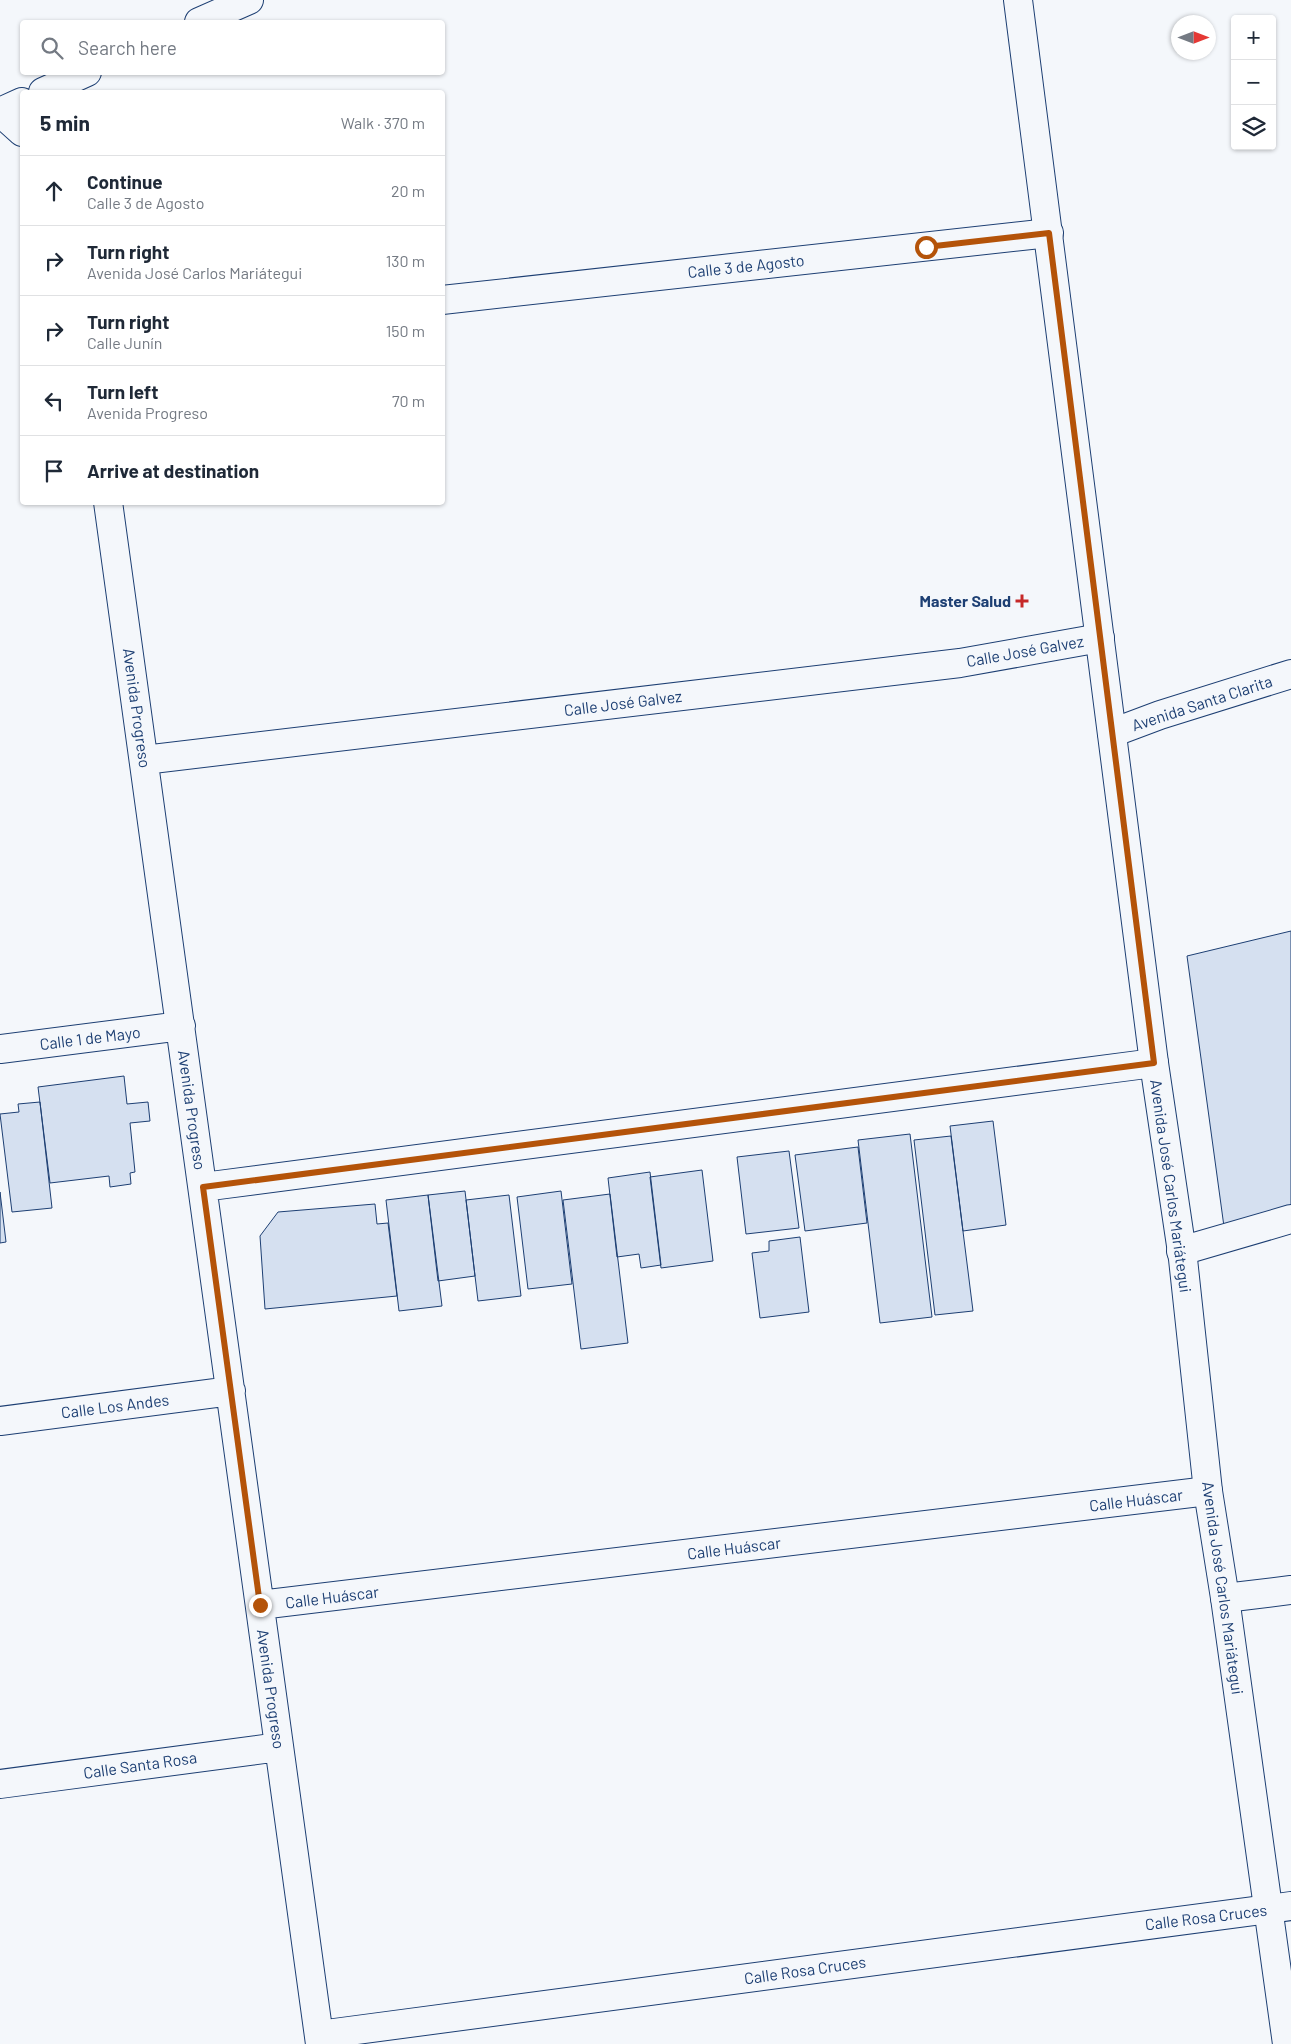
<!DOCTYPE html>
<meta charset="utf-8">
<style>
body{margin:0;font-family:Barlow,sans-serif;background:#f2f2f3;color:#1f2937}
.controls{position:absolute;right:15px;top:15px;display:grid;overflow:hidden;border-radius:5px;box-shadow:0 1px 4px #0004}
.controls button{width:45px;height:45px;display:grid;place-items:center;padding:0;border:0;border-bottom:1px solid #e0e1e3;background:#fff;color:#1f2937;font:25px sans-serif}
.compass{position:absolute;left:1171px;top:15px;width:45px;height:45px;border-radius:50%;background:#fff;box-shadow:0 1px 4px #0004;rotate:90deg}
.stop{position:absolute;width:15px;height:15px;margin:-11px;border:4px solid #b45309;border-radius:50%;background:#fff}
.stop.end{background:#b45309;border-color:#fff;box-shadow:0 1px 5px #0008}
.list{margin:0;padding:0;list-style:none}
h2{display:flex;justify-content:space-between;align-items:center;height:65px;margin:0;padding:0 20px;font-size:21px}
h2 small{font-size:16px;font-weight:400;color:#747a83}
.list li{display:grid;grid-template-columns:32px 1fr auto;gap:15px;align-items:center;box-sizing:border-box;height:70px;padding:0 20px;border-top:1px solid #e0e1e3}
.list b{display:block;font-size:19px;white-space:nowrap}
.list p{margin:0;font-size:16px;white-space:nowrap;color:#747a83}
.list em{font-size:16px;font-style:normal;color:#747a83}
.icon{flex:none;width:28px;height:28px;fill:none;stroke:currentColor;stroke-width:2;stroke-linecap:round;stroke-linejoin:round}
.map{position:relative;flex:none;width:1291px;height:2044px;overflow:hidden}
.search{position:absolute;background:#fff;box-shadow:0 1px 4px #0004;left:20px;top:20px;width:425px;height:55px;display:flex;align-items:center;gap:12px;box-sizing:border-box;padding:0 18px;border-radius:5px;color:#747a83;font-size:19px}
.panel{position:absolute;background:#fff;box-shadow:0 1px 4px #0004;left:20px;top:90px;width:425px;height:415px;border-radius:5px}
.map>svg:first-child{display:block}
.building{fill:#d5e0f0;stroke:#1d3f73}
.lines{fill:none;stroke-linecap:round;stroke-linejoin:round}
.street-casing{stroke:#1d3f73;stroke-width:30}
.secondary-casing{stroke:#1d3f73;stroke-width:30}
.street{stroke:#f4f7fb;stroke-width:28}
.secondary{stroke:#f4f7fb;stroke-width:28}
.route{stroke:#b45309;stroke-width:6}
.poi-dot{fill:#c62828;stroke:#f4f7fb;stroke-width:2}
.labels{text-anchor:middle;stroke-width:4;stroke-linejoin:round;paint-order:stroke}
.street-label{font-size:16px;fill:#1d3f73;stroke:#f4f7fb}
.poi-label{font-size:16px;font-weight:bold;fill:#1d3f73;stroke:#f4f7fb;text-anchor:end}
</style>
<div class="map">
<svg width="1291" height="2044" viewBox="0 0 1291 2044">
<rect width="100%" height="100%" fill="#f4f7fb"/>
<path class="building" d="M1291,931V1210L1225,1234L1187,956Z
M124,1076L127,1104L148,1102L150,1121L130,1123L135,1172L130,1173L131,1184L110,1187L109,1176L50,1183L38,1087Z
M40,1102L52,1208L12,1212L0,1114L19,1112L18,1104Z
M993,1121L1006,1225L963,1231L950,1126Z
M910,1134L932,1317L880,1323L858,1140Z
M951,1136L973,1311L935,1315L914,1140Z
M858,1147L867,1223L805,1231L795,1155Z
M789,1151L799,1228L746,1234L737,1157Z
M702,1170L713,1261L661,1268L650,1177Z
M650,1172L661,1265L641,1268L639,1254L617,1257L608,1178Z
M465,1191L475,1276L438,1281L428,1195Z
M561,1191L572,1284L528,1289L517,1197Z
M0,1192L6,1242L0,1243Z
M610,1194L628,1343L581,1349L563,1200Z
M428,1195L442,1306L399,1311L386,1200Z
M509,1195L521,1296L478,1301L466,1200Z
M375,1204L377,1224L388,1223L397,1296L265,1309L260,1236L278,1212Z
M800,1237L809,1312L760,1318L752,1253L769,1251V1241Z"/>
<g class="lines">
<g class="street-casing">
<path id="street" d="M0,112L22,132
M442,300L1049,233
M108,502L320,2044
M1112,733L1160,715L1291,674
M144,760L960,663L1100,638
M0,1049L181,1026
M203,1187L1154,1063
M1181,1251L1291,1219
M0,1421L231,1391
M1225,1598L1291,1590
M260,1605L1208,1491
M0,1784L279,1747
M319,2035L1291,1906"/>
</g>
<g class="secondary-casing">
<path id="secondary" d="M1018,0L1154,1063L1183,1259L1208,1491L1225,1598L1287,2044
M199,22L249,0
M43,92L87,72
M0,112L22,102"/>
</g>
<use href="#street" class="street"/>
<use href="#secondary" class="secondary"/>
</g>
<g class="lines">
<path class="route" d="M260,1605L203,1187L1154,1063L1049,233L926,247"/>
</g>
<path class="poi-dot" d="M1019.5 593.5h5v5h5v5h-5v5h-5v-5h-5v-5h5z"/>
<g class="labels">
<g class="street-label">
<text transform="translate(746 266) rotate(-6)" y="6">Calle 3 de Agosto</text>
<text transform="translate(1025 651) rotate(-10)" y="6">Calle José Galvez</text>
<text transform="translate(623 703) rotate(-7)" y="6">Calle José Galvez</text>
<text transform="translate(1202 703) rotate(-18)" y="6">Avenida Santa Clarita</text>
<text transform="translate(137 708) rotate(82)" y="6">Avenida Progreso</text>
<text transform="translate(90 1038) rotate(-7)" y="6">Calle 1 de Mayo</text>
<text transform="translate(192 1110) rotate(82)" y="6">Avenida Progreso</text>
<text transform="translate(1171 1186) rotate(82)" y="6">Avenida José Carlos Mariátegui</text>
<text transform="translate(115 1406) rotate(-7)" y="6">Calle Los Andes</text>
<text transform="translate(1136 1500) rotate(-7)" y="6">Calle Huáscar</text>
<text transform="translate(734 1548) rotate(-7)" y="6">Calle Huáscar</text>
<text transform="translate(1223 1588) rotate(82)" y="6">Avenida José Carlos Mariátegui</text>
<text transform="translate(332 1597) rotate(-7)" y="6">Calle Huáscar</text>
<text transform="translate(271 1689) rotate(82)" y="6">Avenida Progreso</text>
<text transform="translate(140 1765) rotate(-8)" y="6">Calle Santa Rosa</text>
<text transform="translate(1206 1917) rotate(-7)" y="6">Calle Rosa Cruces</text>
<text transform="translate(805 1970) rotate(-8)" y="6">Calle Rosa Cruces</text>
</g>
<g class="poi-label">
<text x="1011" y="607">Master Salud</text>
</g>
</g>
</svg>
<div class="controls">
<button>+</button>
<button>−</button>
<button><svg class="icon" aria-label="layers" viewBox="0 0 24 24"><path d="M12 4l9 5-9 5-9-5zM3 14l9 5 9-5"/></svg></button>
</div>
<svg class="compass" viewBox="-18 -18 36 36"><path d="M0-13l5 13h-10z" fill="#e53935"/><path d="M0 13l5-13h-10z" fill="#747a83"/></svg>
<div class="stop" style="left:926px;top:247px"></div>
<div class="stop end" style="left:260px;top:1605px"></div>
<div class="search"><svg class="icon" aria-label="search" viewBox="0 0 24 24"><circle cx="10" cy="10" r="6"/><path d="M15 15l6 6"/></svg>Search here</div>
<section class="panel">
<h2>5 min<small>Walk · 370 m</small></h2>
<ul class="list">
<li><svg class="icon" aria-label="ahead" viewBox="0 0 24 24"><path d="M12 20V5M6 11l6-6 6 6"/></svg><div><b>Continue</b><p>Calle 3 de Agosto</p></div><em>20 m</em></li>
<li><svg class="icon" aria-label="right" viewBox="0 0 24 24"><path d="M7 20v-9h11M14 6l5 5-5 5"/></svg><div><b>Turn right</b><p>Avenida José Carlos Mariátegui</p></div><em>130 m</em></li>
<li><svg class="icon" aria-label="right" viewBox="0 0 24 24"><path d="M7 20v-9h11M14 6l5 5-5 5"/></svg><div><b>Turn right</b><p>Calle Junín</p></div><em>150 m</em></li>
<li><svg class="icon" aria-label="left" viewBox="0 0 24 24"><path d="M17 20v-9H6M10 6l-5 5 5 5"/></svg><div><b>Turn left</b><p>Avenida Progreso</p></div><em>70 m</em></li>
<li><svg class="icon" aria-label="arrive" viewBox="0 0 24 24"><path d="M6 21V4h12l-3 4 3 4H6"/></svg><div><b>Arrive at destination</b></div></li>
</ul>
</section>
</div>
